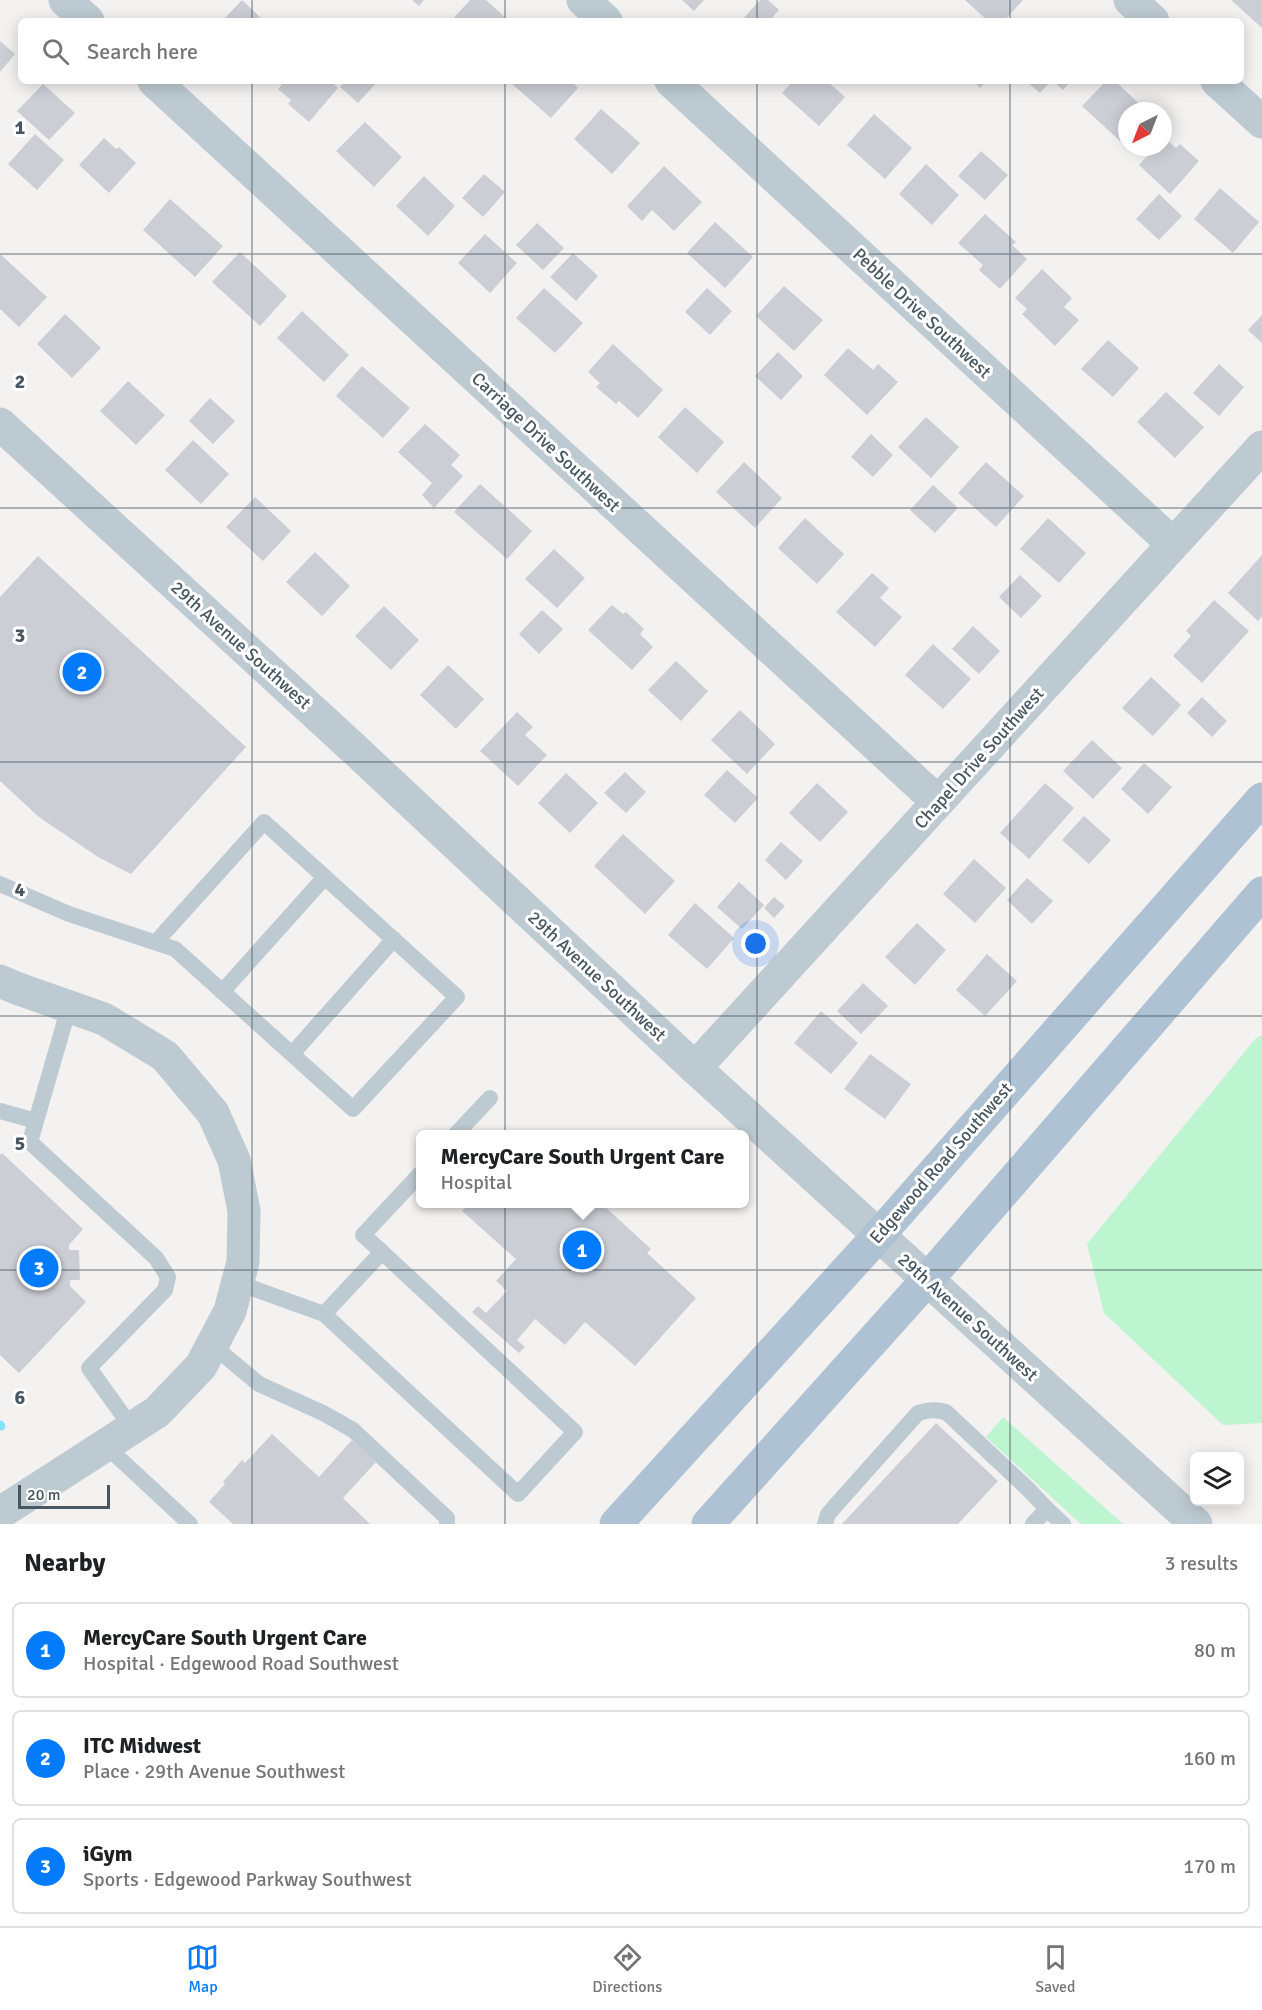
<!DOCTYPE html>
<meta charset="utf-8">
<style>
body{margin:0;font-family:Signika,sans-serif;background:#f6f6f6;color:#202124}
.controls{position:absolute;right:18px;bottom:18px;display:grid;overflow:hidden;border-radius:9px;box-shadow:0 3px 15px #0003}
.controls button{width:54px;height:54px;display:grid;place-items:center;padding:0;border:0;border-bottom:2px solid #e0e0e0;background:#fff;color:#202124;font:30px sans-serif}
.compass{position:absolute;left:1118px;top:102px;width:54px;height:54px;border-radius:50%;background:#fff;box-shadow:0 3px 15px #0003;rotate:222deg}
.scale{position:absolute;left:18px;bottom:15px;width:92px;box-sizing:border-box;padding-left:6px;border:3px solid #475661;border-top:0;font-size:16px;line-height:21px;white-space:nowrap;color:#475661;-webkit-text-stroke:4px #fff;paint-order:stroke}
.you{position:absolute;left:756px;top:944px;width:21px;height:21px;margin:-15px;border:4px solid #fff;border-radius:50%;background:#1a73e8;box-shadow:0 0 0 9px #1a73e833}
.badge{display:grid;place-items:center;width:39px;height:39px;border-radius:50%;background:#047bfb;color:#fff;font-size:20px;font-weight:700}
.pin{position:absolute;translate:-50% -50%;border:3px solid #fff;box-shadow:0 2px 6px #0006}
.popup{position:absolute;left:416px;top:1130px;width:333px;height:78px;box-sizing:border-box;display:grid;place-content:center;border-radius:9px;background:#fff;filter:drop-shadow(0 2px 4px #0005);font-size:20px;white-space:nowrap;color:#757577}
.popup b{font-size:22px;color:#202124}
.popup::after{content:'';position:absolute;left:50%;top:100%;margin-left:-12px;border:12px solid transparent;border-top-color:#fff}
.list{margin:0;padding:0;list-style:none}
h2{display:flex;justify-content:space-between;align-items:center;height:78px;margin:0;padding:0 24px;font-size:26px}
h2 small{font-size:20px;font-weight:400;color:#757577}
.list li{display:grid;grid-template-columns:39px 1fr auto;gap:18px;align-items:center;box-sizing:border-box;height:96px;margin:0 12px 12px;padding:0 12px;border:2px solid #e0e0e0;border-radius:9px}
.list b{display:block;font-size:22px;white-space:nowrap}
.list p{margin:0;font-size:20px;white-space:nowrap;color:#757577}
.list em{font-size:20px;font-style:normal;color:#757577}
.icon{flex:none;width:33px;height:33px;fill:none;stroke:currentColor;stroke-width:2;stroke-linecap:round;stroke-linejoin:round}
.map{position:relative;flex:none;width:1262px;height:1524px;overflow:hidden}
.search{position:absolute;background:#fff;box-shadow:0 3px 15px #0003;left:18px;right:18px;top:18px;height:66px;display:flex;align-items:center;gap:15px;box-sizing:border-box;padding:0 21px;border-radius:9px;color:#757577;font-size:22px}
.sheet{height:402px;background:#fff}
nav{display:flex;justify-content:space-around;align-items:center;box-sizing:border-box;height:84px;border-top:2px solid #e0e0e0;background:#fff;font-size:16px;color:#757577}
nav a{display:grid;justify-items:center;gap:3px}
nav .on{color:#047bfb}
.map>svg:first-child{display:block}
.green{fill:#bcf5cf}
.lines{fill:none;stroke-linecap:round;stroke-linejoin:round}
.stream{stroke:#84e4f7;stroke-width:9}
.building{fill:#cbced4}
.service{stroke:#becad2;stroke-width:16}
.minor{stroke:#becad2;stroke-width:33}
.tertiary{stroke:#becad2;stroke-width:33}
.primary{stroke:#aec2d3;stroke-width:33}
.grid{fill:none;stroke:#475661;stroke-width:1.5;stroke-opacity:0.55}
.labels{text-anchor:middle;stroke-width:6;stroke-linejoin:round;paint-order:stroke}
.street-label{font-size:18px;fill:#475661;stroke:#fff}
.grid-label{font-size:20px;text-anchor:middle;font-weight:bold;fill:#475661;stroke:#fff;stroke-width:6;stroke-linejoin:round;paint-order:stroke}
</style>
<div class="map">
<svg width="1262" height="1524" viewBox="0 0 1262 1524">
<rect width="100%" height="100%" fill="#f4f1f1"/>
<path class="green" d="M1262,1035V1423L1223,1425L1104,1313L1087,1244L1256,1038Z
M1003,1417L1123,1524H1081L986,1437Z"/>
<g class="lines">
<path class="stream" d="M0,1425L1,1426"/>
</g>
<path class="building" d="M242,0L264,21H222Z
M412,0H424L419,6Z
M470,0H486L509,21H451Z
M682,0H704L694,11Z
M760,0H768L779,10L769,21H741Z
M965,0H1023L1004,21H988Z
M1231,0H1262V28Z
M0,41L15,54L0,72Z
M285,81H330L338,88L309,122L288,104L291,100L278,89Z
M346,81H378L358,103L340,87Z
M515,81H571L578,88L551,118L512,84Z
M793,81H827L845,97L819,126L782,93Z
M973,81H986L980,88Z
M1026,81H1051L1040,93Z
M1053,81H1071L1063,90Z
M1106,81H1115L1147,111H1127V134L1120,141L1082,106Z
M43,84L75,113L49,140L17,111Z
M601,109L640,143L612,174L574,139Z
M874,114L912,148L885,179L847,145Z
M365,122L402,157L374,187L336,151Z
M35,134L64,160L37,190L8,164Z
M1163,137L1176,148L1180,144L1199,161L1170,194L1139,165L1155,147H1163Z
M104,138L116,149L119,147L136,163L109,193L79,165Z
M981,151L1008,175L985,200L958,176Z
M926,164L959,195L932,225L899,194Z
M664,166L702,202L674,231L652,210L642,221L627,206Z
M484,174L505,192L483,217L462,198Z
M424,176L455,206L428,236L396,206Z
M1220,188L1259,222L1233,253L1194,219Z
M1159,194L1182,216L1159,240L1136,219Z
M170,199L223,246L195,277L143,230Z
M985,214L1016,242L1012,245L1027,259L1000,289L979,270L983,265L958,243Z
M715,222L753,257L725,288L687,253Z
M537,223L564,248L543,270L516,245Z
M485,234L517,263L490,293L458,263Z
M240,252L287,296L260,326L212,282Z
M573,253L598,276L576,301L550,277Z
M0,254L47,297L19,327L0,309Z
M1042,269L1072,298L1064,307L1079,320L1055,346L1022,314L1027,309L1015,298Z
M784,286L823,320L794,351L756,316Z
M544,288L583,323L555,353L516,318Z
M707,288L732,311L710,335L685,312Z
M302,311L349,355L324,382L277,338Z
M65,314L101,348L72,378L37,344Z
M1262,315V343L1248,330Z
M1108,340L1139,368L1113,397L1081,369Z
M613,344L663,390L638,418L619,401L616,404L596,387L600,383L588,372Z
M848,348L873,370L878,364L898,382L867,415L824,375Z
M778,352L803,376L781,400L755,376Z
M1219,364L1244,387L1219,416L1193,393Z
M362,366L410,408L383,438L336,396Z
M128,381L165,415L136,445L100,411Z
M1166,392L1204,427L1175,458L1137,422Z
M210,398L235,421L213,444L189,421Z
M685,407L724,442L697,473L658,437Z
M926,417L959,447L931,478L898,447Z
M425,424L460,455L451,465L463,476L434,508L422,495L432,483L398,452Z
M871,434L893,455L873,477L851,457Z
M193,440L229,474L201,504L165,470Z
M744,462L782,498L755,528L716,492Z
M986,462L1024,496L996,527L958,493Z
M480,484L532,531L507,559L454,512Z
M933,485L958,508L935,533L910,510Z
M255,497L291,531L263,561L226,527Z
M805,518L844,554L817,584L778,548Z
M1048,518L1086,553L1059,583L1020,549Z
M554,549L585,578L557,608L525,579Z
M315,552L350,586L322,616L286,582Z
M1262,555V616L1258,621L1228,593Z
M38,556L246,747L131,874L98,857L39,817L0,781V597Z
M872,573L889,588L880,598L902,617L875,647L836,612Z
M1020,575L1042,596L1021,618L999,597Z
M1214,600L1249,631L1202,683L1173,656L1191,636L1186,631Z
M612,605L623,614L626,612L644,629L640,634L653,647L632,670L588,630Z
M384,606L419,640L391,670L355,636Z
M542,610L563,629L539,654L519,634Z
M973,626L1000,651L979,674L952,649Z
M933,644L971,679L943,709L905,675Z
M676,661L708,691L681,721L648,690Z
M448,665L484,699L456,729L420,695Z
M1151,677L1181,705L1153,736L1122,708Z
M1202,697L1227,721L1212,737L1187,713Z
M740,710L775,744L747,774L711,740Z
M517,712L533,727L525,735L547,755L518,786L480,751Z
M1092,740L1122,768L1093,799L1063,771Z
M1144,763L1172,787L1148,814L1121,789Z
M727,770L758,798L735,823L704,795Z
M625,772L646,792L626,813L604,793Z
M566,773L598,803L570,833L538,803Z
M817,783L848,812L820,842L789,813Z
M1045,783L1074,808L1029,859L1000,833Z
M1084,816L1111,840L1089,864L1062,840Z
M623,834L675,881L645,914L594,866Z
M781,842L803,861L786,880L765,860Z
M974,859L1006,888L975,923L943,894Z
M1027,878L1053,901L1032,924L1007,900Z
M739,882L764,905L742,929L717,907Z
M774,897L785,906L774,918L764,908Z
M695,903L734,938L707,969L668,935Z
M917,923L946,950L915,985L885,957Z
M987,954L1017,981L985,1016L956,990Z
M863,983L888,1006L861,1034L837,1011Z
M821,1011L858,1043L831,1074L794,1043Z
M870,1054L911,1084L885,1119L844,1089Z
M2,1153L83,1229L69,1245V1250H79L80,1280H70V1286L86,1302L19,1373L0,1355V1155Z
M469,1204H602L651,1249L647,1253L696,1298L635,1366L585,1322L565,1345L535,1319L517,1340L525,1347L519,1353L472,1312L478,1306L486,1313L507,1291L496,1281L516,1259L462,1211Z
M936,1423L998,1481L958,1524H842Z
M272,1434L319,1477L352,1440L376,1462L343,1498L370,1524H233L209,1502L225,1484L223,1482L242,1460L245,1463Z"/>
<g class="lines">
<path class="service" d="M0,884L69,914L175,949L353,1109L457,997L264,822L156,942
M222,992L325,877
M69,1007L30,1142L156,1258L168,1277L165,1290L89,1368L132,1428
M292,1054L394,939
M0,1111L36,1121
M456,1134L490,1098
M382,1252L363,1235L420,1174
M238,1283L324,1314L382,1252L575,1432L518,1494L324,1314
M212,1345L259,1384L323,1413L353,1430L447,1518V1524
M106,1446L190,1524
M825,1524L828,1514L918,1413C928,1410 935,1409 946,1412L1028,1489L1047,1509
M1033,1524L1047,1509L1063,1524"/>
<path class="minor" d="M65,0L88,21
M583,0L606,21
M1130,0L1153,21
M154,81L938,802
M671,81L1173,544
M1217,81L1262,122
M0,981L16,988L104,1019L165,1056L213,1113L234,1160L244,1211L243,1262L230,1311L201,1366L157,1412L0,1513
M695,1068L1262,447"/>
<path class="tertiary" d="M0,424L351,746L695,1068L1196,1524"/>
<path class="primary" d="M616,1524L878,1236L1262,799
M708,1524L927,1280L1262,893"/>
</g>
<path class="grid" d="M252,0V21M505,0V21M757,0V21M1010,0V21M252,81V1524M505,81V1524M757,81V1524M1010,81V1524M0,254H1262M0,508H1262M0,762H1262M0,1016H1262M0,1270H1262"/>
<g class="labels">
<g class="street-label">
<text transform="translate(922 313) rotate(43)" y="6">Pebble Drive Southwest</text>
<text transform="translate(546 442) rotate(43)" y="6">Carriage Drive Southwest</text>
<text transform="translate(241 645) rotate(42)" y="6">29th Avenue Southwest</text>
<text transform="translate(979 758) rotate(-48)" y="6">Chapel Drive Southwest</text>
<text transform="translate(597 976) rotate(43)" y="6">29th Avenue Southwest</text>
<text transform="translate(941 1163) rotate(-49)" y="6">Edgewood Road Southwest</text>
<text transform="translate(968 1317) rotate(42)" y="6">29th Avenue Southwest</text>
</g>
</g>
<g class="grid-label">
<text x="20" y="134">1</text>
<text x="20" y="388">2</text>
<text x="20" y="642">3</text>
<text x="20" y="896">4</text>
<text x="20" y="1150">5</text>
<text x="20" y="1404">6</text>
</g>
</svg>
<div class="controls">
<button><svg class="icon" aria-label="layers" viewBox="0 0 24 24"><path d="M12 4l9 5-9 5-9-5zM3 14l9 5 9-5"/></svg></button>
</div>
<svg class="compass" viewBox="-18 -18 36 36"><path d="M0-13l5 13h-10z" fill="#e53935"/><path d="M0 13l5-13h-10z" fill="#757577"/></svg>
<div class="scale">20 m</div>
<div class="you"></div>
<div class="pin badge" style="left:582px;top:1250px">1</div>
<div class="popup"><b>MercyCare South Urgent Care</b>Hospital</div>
<div class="pin badge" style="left:82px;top:672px">2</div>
<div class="pin badge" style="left:39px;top:1268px">3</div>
<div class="search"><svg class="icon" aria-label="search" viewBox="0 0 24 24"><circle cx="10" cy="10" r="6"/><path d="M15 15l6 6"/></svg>Search here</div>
</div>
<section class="sheet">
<h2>Nearby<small>3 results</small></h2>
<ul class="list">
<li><span class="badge">1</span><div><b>MercyCare South Urgent Care</b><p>Hospital · Edgewood Road Southwest</p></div><em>80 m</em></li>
<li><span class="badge">2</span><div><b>ITC Midwest</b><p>Place · 29th Avenue Southwest</p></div><em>160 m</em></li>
<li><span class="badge">3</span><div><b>iGym</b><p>Sports · Edgewood Parkway Southwest</p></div><em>170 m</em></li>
</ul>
</section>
<nav>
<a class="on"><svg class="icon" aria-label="map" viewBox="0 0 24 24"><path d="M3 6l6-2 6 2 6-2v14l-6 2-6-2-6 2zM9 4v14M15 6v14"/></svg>Map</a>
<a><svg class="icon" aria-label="directions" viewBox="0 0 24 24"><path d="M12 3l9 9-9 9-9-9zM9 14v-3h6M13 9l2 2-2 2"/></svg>Directions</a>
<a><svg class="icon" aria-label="saved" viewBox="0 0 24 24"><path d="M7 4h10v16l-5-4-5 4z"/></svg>Saved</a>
</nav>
